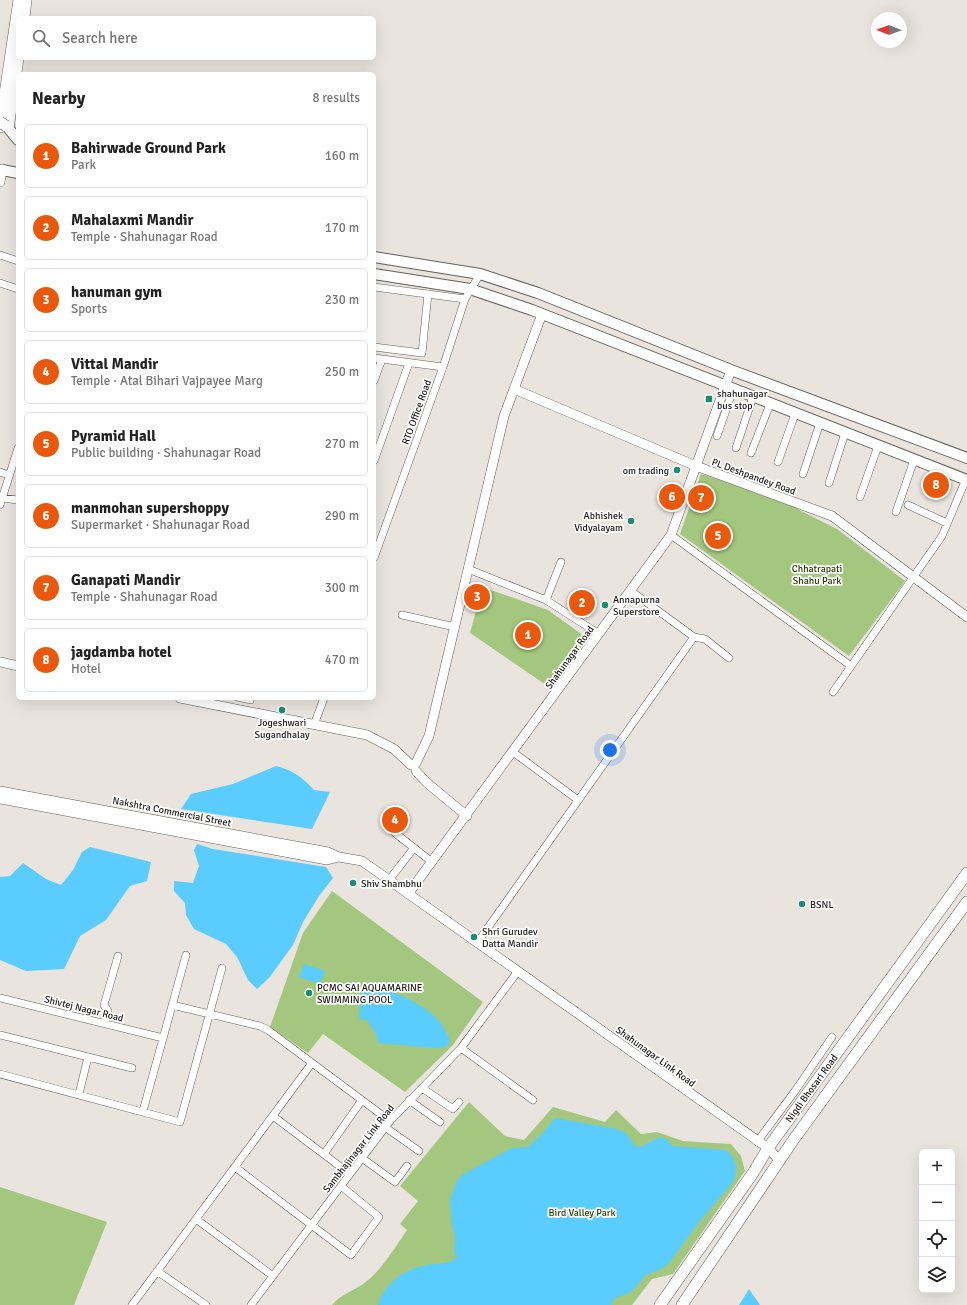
<!DOCTYPE html>
<meta charset="utf-8">
<style>
body{margin:0;font-family:Signika,sans-serif;background:#f2f2f2;color:#222}
.controls{position:absolute;right:12px;bottom:12px;display:grid;overflow:hidden;border-radius:6px;box-shadow:0 4px 16px #0002}
.controls button{width:36px;height:36px;display:grid;place-items:center;padding:0;border:0;border-bottom:1px solid #e0e0e0;background:#fff;color:#222;font:20px sans-serif}
.compass{position:absolute;left:871px;top:12px;width:36px;height:36px;border-radius:50%;background:#fff;box-shadow:0 4px 16px #0002;rotate:271deg}
.you{position:absolute;left:610px;top:750px;width:14px;height:14px;margin:-10px;border:3px solid #fff;border-radius:50%;background:#1a73e8;box-shadow:0 0 0 6px #1a73e833}
.badge{display:grid;place-items:center;width:26px;height:26px;border-radius:50%;background:#ea580c;color:#fff;font-size:13px;font-weight:700}
.pin{position:absolute;translate:-50% -50%;border:2px solid #fff;box-shadow:0 1px 4px #0006}
.list{margin:0;padding:0;list-style:none}
h2{display:flex;justify-content:space-between;align-items:center;height:52px;margin:0;padding:0 16px;font-size:17px}
h2 small{font-size:13px;font-weight:400;color:#767676}
.list li{display:grid;grid-template-columns:26px 1fr auto;gap:12px;align-items:center;box-sizing:border-box;height:64px;margin:0 8px 8px;padding:0 8px;border:1px solid #e0e0e0;border-radius:6px}
.list b{display:block;font-size:15px;white-space:nowrap}
.list p{margin:0;font-size:13px;white-space:nowrap;color:#767676}
.list em{font-size:13px;font-style:normal;color:#767676}
.icon{flex:none;width:22px;height:22px;fill:none;stroke:currentColor;stroke-width:2;stroke-linecap:round;stroke-linejoin:round}
.map{position:relative;flex:none;width:967px;height:1305px;overflow:hidden}
.search{position:absolute;background:#fff;box-shadow:0 4px 16px #0002;left:16px;top:16px;width:360px;height:44px;display:flex;align-items:center;gap:10px;box-sizing:border-box;padding:0 14px;border-radius:6px;color:#767676;font-size:15px}
.panel{position:absolute;background:#fff;box-shadow:0 4px 16px #0002;left:16px;top:72px;width:360px;height:628px;border-radius:6px}
.map>svg:first-child{display:block}
.green{fill:#a3c77e}
.water{fill:#5accfe}
.lines{fill:none;stroke-linecap:round;stroke-linejoin:round}
.pedestrian-casing{stroke:#66605c;stroke-width:6}
.minor-casing{stroke:#66605c;stroke-width:8}
.tertiary-casing{stroke:#66605c;stroke-width:10}
.secondary-casing{stroke:#66605c;stroke-width:12}
.primary-casing{stroke:#66605c;stroke-width:12}
.pedestrian{stroke:#fff;stroke-width:5}
.minor{stroke:#fff;stroke-width:7}
.tertiary{stroke:#fff;stroke-width:9}
.secondary{stroke:#fff;stroke-width:10}
.primary{stroke:#fff;stroke-width:11}
.primary-bridge-casing{stroke:#66605c;stroke-width:12;stroke-linecap:butt}
.primary-bridge{stroke:#fff;stroke-width:11}
.poi-dot{fill:#1c8d6e;stroke:#fff;stroke-width:1.5}
.labels{text-anchor:middle;stroke-width:3.5;stroke-linejoin:round;paint-order:stroke}
.poi-label{font-size:10px;fill:#1e1b1a;stroke:#fff;text-anchor:start}
.street-label{font-size:10px;fill:#1e1b1a;stroke:#fff}
.park-label{font-size:10px;fill:#274000;stroke:#fff}
</style>
<div class="map">
<svg width="967" height="1305" viewBox="0 0 967 1305">
<rect width="100%" height="100%" fill="#eae4df"/>
<path class="green" d="M701,474L779,498L803,512L837,529L905,581L849,656L680,534Z
M485,588L548,610L580,633L584,637V643L559,680L553,676L546,685L470,633L476,611H480Z
M332,891L483,1002L453,1045L405,1092L323,1034L308,1053L270,1027L303,933Z
M469,1102L505,1136L524,1140L553,1107L605,1122L616,1110L641,1134L657,1132L683,1141L731,1144L741,1156L745,1171L673,1274L652,1279L632,1305H332C342,1293 355,1291 367,1281C383,1268 395,1247 407,1230L400,1224L418,1201L400,1186Z
M0,1187L107,1222L74,1305H0Z"/>
<path class="water" d="M276,766C293,770 303,778 314,790L330,792L312,829L181,809L191,794L233,784Z
M197,844L213,849L326,867L333,878L319,896L303,922L293,945L269,978L257,989L248,980L237,957L226,944L194,929L186,915L185,903L174,891V881L193,883L199,866L194,850Z
M90,847L151,862L147,881L130,886L106,920L80,936L64,969L26,971L0,960V877L10,876L23,863L46,879L61,885L73,870L82,852Z
M304,964L325,971L320,984L299,977Z
M364,985C388,989 420,1001 437,1019C443,1025 447,1034 450,1041L446,1047L436,1048L378,1043L376,1034L367,1020L360,1019L359,1017L361,993H365Z
M555,1118L617,1129L626,1133L635,1146L641,1147L659,1137L666,1139L673,1146L726,1150C736,1158 739,1170 733,1182L699,1222L669,1263L661,1269L646,1275L631,1292L615,1298L611,1305H378C385,1282 406,1268 429,1265C439,1263 448,1264 456,1259L454,1250L455,1236L452,1225L450,1200L456,1183L462,1175L512,1148L528,1147L542,1134Z
M749,1289L760,1305H739Z"/>
<g class="lines">
<g class="pedestrian-casing">
<path id="pedestrian" d="M237,698L251,701L252,698"/>
</g>
<g class="minor-casing">
<path id="minor" d="M0,255L18,261
M0,283L18,289
M374,287L465,299
M374,347L422,353L428,294
M374,358L443,367
M374,381L382,359
M717,436L733,390
M736,448L753,397
M751,453L770,404
M374,461L409,363
M778,462L795,414
M0,472L9,475
M803,474L820,423
M829,483L845,433
M860,497L878,446
M2,498L18,500
M0,505L18,448
M908,505L947,523
M896,512L914,460
M671,535L851,666
M374,558L443,367L465,299L480,274
M468,569L546,600L599,634
M631,591L694,637L705,639L729,658
M546,600L561,562
M402,615L455,627
M833,692L942,536L966,479
M314,725L324,698
M513,752L578,800
M395,833L432,862
M389,880L414,848
M477,943L694,637
M0,998L163,1038
M172,1005L260,1026L268,1030L390,1121
M105,1023L108,1011L104,1005L118,956
M0,1035L132,1068
M461,1048L533,1100
M0,1074L180,1122L222,968
M422,1088L453,1109L459,1102
M79,1094L88,1057
M409,1100L440,1122
M143,1111L186,955
M273,1116L350,1174
M385,1127L419,1151
M757,1142L795,1091L832,1037
M324,1154L362,1100
M362,1158L395,1182L407,1166
M235,1167L351,1255L379,1217L341,1186
M196,1219L273,1276
M157,1271L206,1305
M132,1305L312,1063
M251,1305L390,1121L461,1048L518,971"/>
</g>
<g class="tertiary-casing">
<path id="tertiary" d="M25,18L27,0
M9,129L19,58
M0,182L2,170
M514,389L696,466L832,516L967,617
M0,662L18,666
M180,698L367,735L394,749L411,765
M416,763L429,736L504,416L542,314
M416,771L426,782L467,816
M0,791L328,852L339,857L362,861L768,1148L779,1160
M0,799L327,860L339,857
M408,894L671,535L731,370"/>
</g>
<g class="secondary-casing">
<path id="secondary" d="M9,129L18,140
M2,170L18,173
M374,257L480,274L538,293L731,370L967,458
M374,274L470,289L532,310L967,480"/>
</g>
<g class="primary-casing">
<path id="primary" d="M0,127L19,0
M0,171L2,170
M660,1305L753,1173L768,1148L967,873
M682,1305L794,1139L967,902"/>
</g>
<use href="#pedestrian" class="pedestrian"/>
<use href="#minor" class="minor"/>
<use href="#tertiary" class="tertiary"/>
<use href="#secondary" class="secondary"/>
<use href="#primary" class="primary"/>
<g class="primary-bridge-casing">
<path id="primary-bridge" d="M0,122L6,126"/>
</g>
<use href="#primary-bridge" class="primary-bridge"/>
</g>
<g class="poi-dot">
<rect x="705" y="395" width="8" height="8" rx="2"/>
<circle cx="677" cy="470" r="4"/>
<circle cx="631" cy="521" r="4"/>
<circle cx="605" cy="605" r="4"/>
<circle cx="282" cy="710" r="4"/>
<circle cx="353" cy="883" r="4"/>
<circle cx="802" cy="904" r="4"/>
<circle cx="474" cy="937" r="4"/>
<circle cx="309" cy="993" r="4"/>
</g>
<g class="labels">
<g class="poi-label">
<text x="717" y="397">shahunagar<tspan x="717" dy="12">bus stop</tspan></text>
<text x="669" y="474" text-anchor="end">om trading</text>
<text x="623" y="519" text-anchor="end">Abhishek<tspan x="623" dy="12">Vidyalayam</tspan></text>
<text x="613" y="603">Annapurna<tspan x="613" dy="12">Superstore</tspan></text>
<text x="282" y="726" text-anchor="middle">Jogeshwari<tspan x="282" dy="12">Sugandhalay</tspan></text>
<text x="361" y="887">Shiv Shambhu</text>
<text x="810" y="908">BSNL</text>
<text x="482" y="935">Shri Gurudev<tspan x="482" dy="12">Datta Mandir</tspan></text>
<text x="317" y="991">PCMC SAI AQUAMARINE<tspan x="317" dy="12">SWIMMING POOL</tspan></text>
</g>
<g class="street-label">
<text transform="translate(416 412) rotate(-70)" y="4">RTO Office Road</text>
<text transform="translate(754 476) rotate(20)" y="4">PL Deshpandey Road</text>
<text transform="translate(569 657) rotate(-54)" y="4">Shahunagar Road</text>
<text transform="translate(172 811) rotate(11)" y="4">Nakshtra Commercial Street</text>
<text transform="translate(84 1008) rotate(14)" y="4">Shivtej Nagar Road</text>
<text transform="translate(656 1056) rotate(36)" y="4">Shahunagar Link Road</text>
<text transform="translate(811 1088) rotate(-54)" y="4">Nigdi Bhosari Road</text>
<text transform="translate(358 1148) rotate(-52)" y="4">Sambhajinagar Link Road</text>
</g>
<g class="park-label">
<text x="817" y="572">Chhatrapati<tspan x="817" dy="12">Shahu Park</tspan></text>
<text x="582" y="1216">Bird Valley Park</text>
</g>
</g>
</svg>
<div class="controls">
<button>+</button>
<button>−</button>
<button><svg class="icon" aria-label="locate" viewBox="0 0 24 24"><circle cx="12" cy="12" r="6"/><path d="M12 2v4M12 18v4M2 12h4M18 12h4"/></svg></button>
<button><svg class="icon" aria-label="layers" viewBox="0 0 24 24"><path d="M12 4l9 5-9 5-9-5zM3 14l9 5 9-5"/></svg></button>
</div>
<svg class="compass" viewBox="-18 -18 36 36"><path d="M0-13l5 13h-10z" fill="#e53935"/><path d="M0 13l5-13h-10z" fill="#767676"/></svg>
<div class="you"></div>
<div class="pin badge" style="left:528px;top:635px">1</div>
<div class="pin badge" style="left:582px;top:603px">2</div>
<div class="pin badge" style="left:477px;top:597px">3</div>
<div class="pin badge" style="left:395px;top:820px">4</div>
<div class="pin badge" style="left:718px;top:536px">5</div>
<div class="pin badge" style="left:672px;top:497px">6</div>
<div class="pin badge" style="left:701px;top:498px">7</div>
<div class="pin badge" style="left:936px;top:485px">8</div>
<div class="search"><svg class="icon" aria-label="search" viewBox="0 0 24 24"><circle cx="10" cy="10" r="6"/><path d="M15 15l6 6"/></svg>Search here</div>
<section class="panel">
<h2>Nearby<small>8 results</small></h2>
<ul class="list">
<li><span class="badge">1</span><div><b>Bahirwade Ground Park</b><p>Park</p></div><em>160 m</em></li>
<li><span class="badge">2</span><div><b>Mahalaxmi Mandir</b><p>Temple · Shahunagar Road</p></div><em>170 m</em></li>
<li><span class="badge">3</span><div><b>hanuman gym</b><p>Sports</p></div><em>230 m</em></li>
<li><span class="badge">4</span><div><b>Vittal Mandir</b><p>Temple · Atal Bihari Vajpayee Marg</p></div><em>250 m</em></li>
<li><span class="badge">5</span><div><b>Pyramid Hall</b><p>Public building · Shahunagar Road</p></div><em>270 m</em></li>
<li><span class="badge">6</span><div><b>manmohan supershoppy</b><p>Supermarket · Shahunagar Road</p></div><em>290 m</em></li>
<li><span class="badge">7</span><div><b>Ganapati Mandir</b><p>Temple · Shahunagar Road</p></div><em>300 m</em></li>
<li><span class="badge">8</span><div><b>jagdamba hotel</b><p>Hotel</p></div><em>470 m</em></li>
</ul>
</section>
</div>
